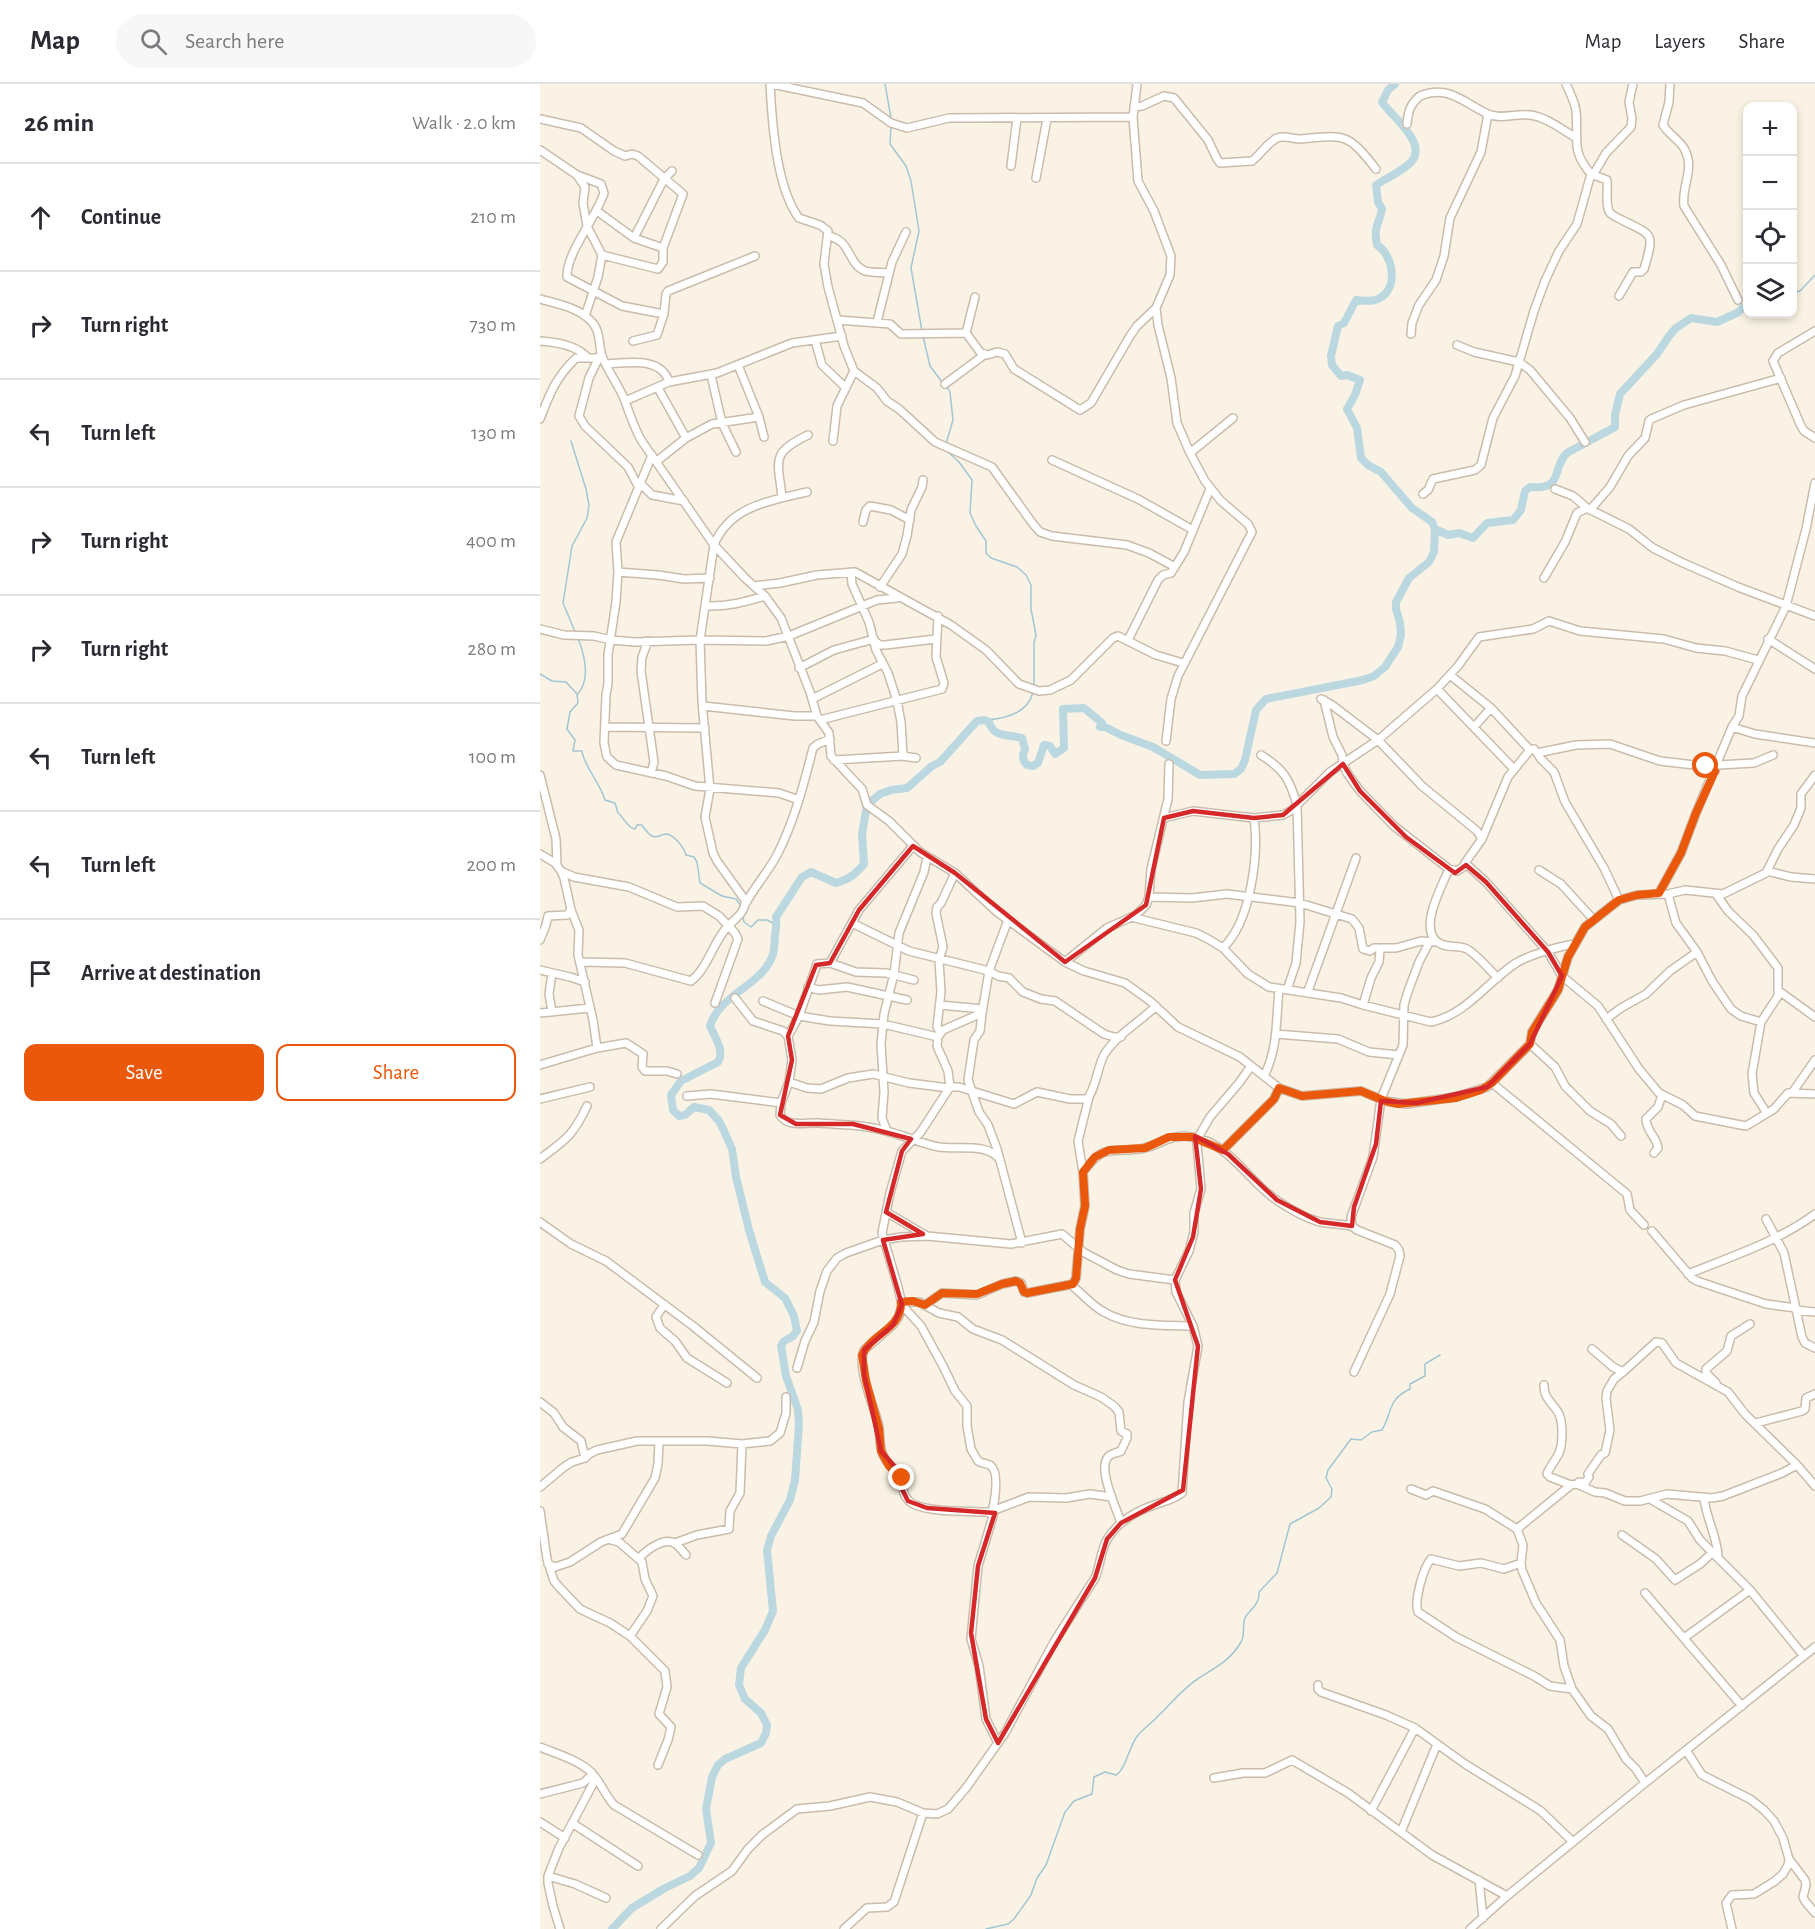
<!DOCTYPE html>
<meta charset="utf-8">
<style>
body{margin:0;font-family:"Alegreya Sans",sans-serif;background:#f7f7f7;color:#2b2b33}
.controls{position:absolute;right:18px;top:18px;display:grid;overflow:hidden;border-radius:12px;box-shadow:0 3px 9px #0003}
.controls button{width:54px;height:54px;display:grid;place-items:center;padding:0;border:0;border-bottom:2px solid #e1e1e2;background:#fff;color:#2b2b33;font:30px sans-serif}
.stop{position:absolute;width:18px;height:18px;margin:-14px;border:4px solid #ea580c;border-radius:50%;background:#fff}
.stop.end{background:#ea580c;border-color:#fff;box-shadow:0 2px 6px #0008}
.list{margin:0;padding:0;list-style:none}
h2{display:flex;justify-content:space-between;align-items:center;height:78px;margin:0;padding:0 24px;font-size:26px}
h2 small{font-size:20px;font-weight:400;color:#7c7c81}
.list li{display:grid;grid-template-columns:39px 1fr auto;gap:18px;align-items:center;box-sizing:border-box;height:108px;padding:0 24px;border-top:2px solid #e1e1e2}
.list b{display:block;font-size:22px;white-space:nowrap}
.list em{font-size:20px;font-style:normal;color:#7c7c81}
.actions{display:flex;gap:12px;padding:18px 24px}
.actions a{flex:1;padding:14px 0;border:2px solid #ea580c;border-radius:12px;text-align:center;font-size:21px;color:#ea580c}
.actions .main{background:#ea580c;color:#fff}
.icon{flex:none;width:33px;height:33px;fill:none;stroke:currentColor;stroke-width:2;stroke-linecap:round;stroke-linejoin:round}
.map{position:relative;flex:none;width:1275px;height:1845px;overflow:hidden}
header{display:flex;align-items:center;gap:36px;box-sizing:border-box;height:84px;padding:0 30px;background:#fff;border-bottom:2px solid #e1e1e2}
header strong{font-size:28px}
nav{display:flex;gap:33px;margin-inline-start:auto;font-size:21px}
.search{width:420px;height:54px;background:#f7f7f7;display:flex;align-items:center;gap:15px;box-sizing:border-box;padding:0 21px;border-radius:33px;color:#7c7c81;font-size:22px}
main{display:flex}
aside{flex:1;background:#fff}
.map>svg:first-child{display:block}
.lines{fill:none;stroke-linecap:round;stroke-linejoin:round}
.stream{stroke:#a2c6d2;stroke-width:1.5}
.river{stroke:#bbd8e1;stroke-width:8}
.minor-casing{stroke:#cabcac;stroke-width:10}
.minor{stroke:#fff;stroke-width:7}
.route{stroke:#ea580c;stroke-width:8}
.marked{fill:none;stroke:#d62828;stroke-width:4.5;stroke-linejoin:round}
</style>
<header>
<strong>Map</strong>
<div class="search"><svg class="icon" aria-label="search" viewBox="0 0 24 24"><circle cx="10" cy="10" r="6"/><path d="M15 15l6 6"/></svg>Search here</div>
<nav><a>Map</a><a>Layers</a><a>Share</a></nav>
</header>
<main>
<aside>
<h2>26 min<small>Walk · 2.0 km</small></h2>
<ul class="list">
<li><svg class="icon" aria-label="ahead" viewBox="0 0 24 24"><path d="M12 20V5M6 11l6-6 6 6"/></svg><div><b>Continue</b></div><em>210 m</em></li>
<li><svg class="icon" aria-label="right" viewBox="0 0 24 24"><path d="M7 20v-9h11M14 6l5 5-5 5"/></svg><div><b>Turn right</b></div><em>730 m</em></li>
<li><svg class="icon" aria-label="left" viewBox="0 0 24 24"><path d="M17 20v-9H6M10 6l-5 5 5 5"/></svg><div><b>Turn left</b></div><em>130 m</em></li>
<li><svg class="icon" aria-label="right" viewBox="0 0 24 24"><path d="M7 20v-9h11M14 6l5 5-5 5"/></svg><div><b>Turn right</b></div><em>400 m</em></li>
<li><svg class="icon" aria-label="right" viewBox="0 0 24 24"><path d="M7 20v-9h11M14 6l5 5-5 5"/></svg><div><b>Turn right</b></div><em>280 m</em></li>
<li><svg class="icon" aria-label="left" viewBox="0 0 24 24"><path d="M17 20v-9H6M10 6l-5 5 5 5"/></svg><div><b>Turn left</b></div><em>100 m</em></li>
<li><svg class="icon" aria-label="left" viewBox="0 0 24 24"><path d="M17 20v-9H6M10 6l-5 5 5 5"/></svg><div><b>Turn left</b></div><em>200 m</em></li>
<li><svg class="icon" aria-label="arrive" viewBox="0 0 24 24"><path d="M6 21V4h12l-3 4 3 4H6"/></svg><div><b>Arrive at destination</b></div></li>
</ul>
<div class="actions"><a class="main">Save</a><a>Share</a></div>
</aside>
<div class="map">
<svg width="1275" height="1845" viewBox="0 0 1275 1845">
<rect width="100%" height="100%" fill="#faf3e5"/>
<g class="lines">
<path class="stream" d="M345,0L351,34
M351,42L350,60L366,82L371,97L379,147L371,184L382,247
M1252,211L1261,206L1275,191
M383,252L390,282L402,298
M406,301L410,308L413,336L406,360
M31,357L46,405L49,421L47,434L32,462L23,519L36,550
M407,367L419,378L432,396L430,429L436,442L446,457V469L451,474L477,483L486,491L491,501V525L496,551L494,559V603
M38,554C45,572 51,596 37,611L38,619L30,628L27,645L35,656L33,667H42C44,683 60,698 65,716L75,719L78,729C85,734 86,743 95,745L97,741H102C104,744 108,750 112,752C117,755 121,750 126,750C135,751 144,764 146,771L154,773L157,778L160,799L182,812L196,815L201,822
M0,590L12,597L26,598L37,610
M444,636C465,635 488,630 493,608
M203,832L204,838L211,843L218,836H227L237,841
M446,1845L468,1840L474,1835L491,1811L497,1794L506,1781L525,1728L534,1717L552,1710L554,1693L565,1688L576,1691C586,1685 589,1662 598,1651C604,1644 612,1639 618,1632C632,1619 643,1604 659,1594C676,1583 690,1577 701,1558C706,1551 701,1539 706,1532C712,1524 720,1519 719,1508L737,1489L750,1440L779,1424L791,1413L792,1405L786,1394L788,1386L811,1355L821,1356L832,1348L842,1346C853,1327 847,1316 870,1305V1300L885,1292V1280L900,1271"/>
<path class="river" d="M895,445L908,451L919,449L933,454L947,439L973,436L981,426L985,407L990,403C1025,406 1011,384 1027,369L1075,343V331L1080,310L1117,270L1129,252L1136,244L1151,234L1177,238L1197,229L1208,220
M72,1845L92,1824L125,1804L150,1792L159,1784L171,1759L166,1725L172,1693L178,1681L185,1675L221,1659L226,1649L227,1641L221,1629L205,1615L199,1601L201,1584L225,1546L233,1527L227,1466L231,1452L250,1416L255,1396L259,1341L258,1326L246,1292L241,1262L244,1257L252,1253L257,1247L254,1232L245,1214L225,1198L209,1146L196,1093L192,1065L184,1047L179,1037L169,1026L154,1023L145,1031L139,1032L133,1026L131,1011L141,997L178,978C185,967 175,954 170,942C180,909 224,901 233,870C235,863 234,858 235,851C236,844 237,840 236,833L262,793L271,788L296,799C309,795 315,791 324,780L322,750L327,721L340,710L351,706L367,704L392,682L400,678L437,637L444,636L449,638C454,654 467,650 482,654L485,665C482,672 482,676 487,681L493,682L498,679L504,661L510,662L515,670L524,664L523,625L544,624L562,639L560,643H565L581,651L613,663L660,691L694,690L701,685L705,676L716,626L726,615L823,596L834,592L845,583L858,563L861,551L860,539L856,525V518L869,494L889,478L894,468L895,445L892,438L872,424L841,388L828,381L821,374L817,344L807,325L815,311L820,296L807,291L801,292L792,281L791,272L798,242L804,239L816,216C823,217 833,218 840,214C859,203 853,171 837,161C833,141 839,142 842,125L838,118L836,101C845,95 866,85 872,77C887,58 852,33 842,18L848,6L855,0"/>
<g class="minor-casing">
<path id="minor" d="M230,0C232,37 236,104 259,134L280,141L288,147L284,180L288,203L304,262L314,287L337,304L347,317L359,325L395,358L452,383L493,440L500,448L512,452L587,461L609,469L635,483
M232,0L323,19L351,39L367,44L409,34L593,33
M597,0L593,33L598,97L614,127L631,172L630,191L616,224L618,241L631,294L637,339L650,369L665,397L681,417L708,440L712,448L638,592L631,615L626,657
M1130,0L1129,18L1123,41C1129,51 1140,56 1145,66C1155,86 1141,102 1144,122L1181,181L1198,216
M594,23L602,22L624,12L634,14L668,56L677,75L680,79L712,77C721,70 727,59 737,54C744,51 752,55 760,55C805,51 807,48 836,85
M0,35L41,44L74,67L85,72L92,70L98,72L143,110L123,164V178L118,185L62,171
M867,40C868,28 870,20 880,12C909,0 925,20 948,30C961,36 976,29 990,31C1006,33 1021,45 1035,53
M0,66L37,91L45,103L43,119L47,142L62,171L58,193L45,232
M471,82L477,34
M1051,90L1067,96C1068,105 1065,122 1070,129C1073,132 1078,134 1082,136C1113,152 1115,148 1104,185L1101,188H1093L1079,212
M1053,91L1066,69L1091,43L1092,35L1089,18L1093,0
M40,92L61,100L64,109C56,134 26,169 27,193L82,222L124,230
M496,94L507,35
M57,127L94,154L123,164
M288,152C312,156 307,180 325,187C332,189 341,188 349,189
M94,154L124,95L132,87
M0,215C16,219 39,224 51,237C61,247 58,259 62,272C68,288 79,301 85,317C90,331 94,343 101,356L174,461L205,494L225,512L241,534L270,608L277,632L289,649L291,672L322,705L327,721L349,737L380,768L415,789L457,828L525,878L544,887L585,899L610,917L638,943L700,973L739,1004L762,1012L821,1007L845,1017L866,1020L916,1013L947,1003L990,960L992,948L1018,906L1028,873L1045,843L1079,816L1097,811L1128,810L1145,806L1183,810L1226,789L1238,765L1254,741L1261,724V710L1275,691
M298,236L350,240L361,250L426,249L435,213
M337,238L352,178L366,148
M1275,247L1238,269L1233,277L1261,342L1264,347L1275,354
M426,249L440,268L447,271L457,268L465,270L474,285L540,326L551,319L590,252L597,242L616,224
M871,250L872,239L879,221L896,196L904,172L910,134L941,68L948,30
M275,256L282,281L306,304
M0,257C16,258 35,261 46,272
M93,257L117,251L124,230L126,210L128,207L215,172
M917,261L934,268L979,278L990,286L1030,334L1045,358
M61,269L49,294L39,332L45,342L88,383L99,404
M66,280C87,279 121,272 129,298
M198,281L219,333L224,353
M171,291L182,339L196,368
M405,300L444,271
M118,304L146,354
M85,317L129,298L177,289L252,259L302,252
M0,335C10,309 16,293 36,274H57
M293,357L297,322L314,287
M650,369L693,334
M112,371L76,458L78,488L76,518L68,571V600L66,611L64,659L67,673L76,681L126,692L155,702L239,709L259,716
M512,376L598,415L653,446
M117,377L146,354L172,340L219,333
M101,400L112,411L144,417
M1015,405L1033,412L1047,424L1089,445L1113,464L1141,478L1198,503L1275,532
M883,410L888,406L893,395L935,386L941,381L953,334L975,292L994,227L1005,197L1019,167L1037,140L1051,90C1030,66 1039,55 1036,27C1035,18 1030,9 1026,0
M242,413C238,376 230,369 268,351
M1050,426L1070,403L1088,372L1105,354L1109,337L1111,335L1144,321L1241,294
M323,438L326,426L330,422L351,426L370,436
M78,488L118,491L144,495L170,494
M311,488L312,500L329,538L336,566L348,589L357,617L361,638L363,672
M1004,494L1025,458L1037,429L1047,424
M214,502L240,499L277,491L315,488L411,541L446,566L479,600L499,607L510,606L531,596L573,554L578,552L616,571L643,579
M340,503L362,470L367,452L371,426L382,403L383,396
M165,522C187,523 204,518 225,512
M0,545L24,551L54,552L71,556L95,558L160,556L226,557L249,552L337,516L357,514
M1228,555L1275,585
M588,556L618,496L623,491L631,489L644,468L670,405
M108,557L102,573L101,587L114,678L111,689
M334,557L340,561H345L396,555
M259,584L294,566L334,555
M910,591L951,624L990,666
M897,605L973,684
M272,615L342,580
M781,615L792,621L838,656L882,702L937,747L942,755
M784,616L793,653L802,671L803,680L807,689L820,707L854,742L909,785L917,787L926,781
M163,622L255,632H277
M280,636L402,605L404,599L396,573L398,532
M66,643L165,644
M934,643L951,624
M1192,643L1215,650L1275,659
M997,669L1001,675L1014,688L1025,718L1064,784L1079,816
M721,671C744,685 750,696 757,721L760,838L756,879L747,906
M294,676L363,672L376,674
M1178,681L1214,679L1233,671
M1175,687L1163,682L1120,677L1070,660L1036,661L997,669L994,665L990,666L968,693L942,755L925,779L946,798L1008,868L1022,892L1058,922L1099,985L1119,1009L1143,1021L1155,1032L1206,1042L1234,1025L1248,1009L1275,1010
M0,691L16,755L17,781
M624,734L653,727L714,734L743,731L752,726L790,688L838,656L897,605L918,582L939,553L993,545L1009,537L1040,547L1124,555L1156,564L1185,567L1218,576
M0,770L15,779L21,787L24,794L31,826L39,846L38,871L53,936L57,964
M909,785C902,802 877,846 899,859C908,865 918,860 927,865C939,872 948,885 958,894
M999,786L1021,800L1053,835
M21,787L34,793L89,803L137,823L163,822L179,832L195,849L198,855L175,919
M1227,787L1251,793L1275,795
M1119,809L1141,769L1156,729L1192,643L1199,632L1202,612L1246,522L1266,445L1275,399
M1128,810L1136,839L1157,868L1172,897L1191,925L1201,932L1221,938
M1176,810L1188,827L1213,851L1238,884V912L1221,938L1212,990L1214,1009L1226,1028
M609,813L652,814L687,810L760,819L812,835L819,844L823,865L830,867L834,864H856L881,857L896,858
M206,819C215,802 228,788 237,771C254,738 264,700 273,664L278,660L290,655
M591,833L656,849L668,855L683,864L708,890L729,903L801,914L823,921L891,938C927,930 947,898 976,879C989,871 1020,862 1035,860
M312,839L369,867L449,887L458,892L469,894L483,908L501,915L515,917L564,950L574,953H581
M0,856L6,841L8,832L27,831L31,826
M683,864C711,837 719,771 714,734
M40,878L85,879L151,897C168,884 173,858 188,842C196,834 206,828 205,816L177,777L173,769L165,733L170,705L162,618L160,556L174,461C189,422 232,416 267,408
M525,878L567,844L596,831L606,821L609,813L611,785L628,715L629,680
M290,879L319,826L373,762
M0,886L30,893L45,898
M12,889L9,910L12,928
M268,903L279,906L307,903L367,916
M768,907L816,774
M1239,907L1275,933
M195,914L213,937L243,947L248,952L252,976L249,998L241,1019L240,1031C248,1044 265,1038 278,1039C302,1041 322,1040 346,1047C364,1051 381,1060 399,1063C417,1066 448,1058 460,1076
M223,917L259,932L290,937L343,940L398,953
M400,921L443,925
M823,921L831,894L839,878L840,865
M0,929L50,924
M442,929L440,947L434,956L428,996L439,1028L448,1041L457,1065L482,1159
M1066,935L1081,924L1106,910L1130,887L1157,868
M400,948L397,943L401,908L399,876L403,863L396,829L397,823L401,819L415,789
M736,950L798,955L829,968L859,971
M248,952L259,932L277,880L290,879L316,888L346,889L374,896
M990,960L1015,983L1025,1002L1050,1027L1071,1040L1081,1052
M0,981L57,964L86,959L103,970L102,983L105,987H127L137,990
M724,992C738,965 736,936 739,905
M249,998L267,1004L281,1005L308,994L333,990L369,999L409,1004
M952,999L1087,1110L1090,1126L1104,1141
M410,1003L408,987L397,962L398,953L403,946L442,929L449,887L468,836
M1252,1009L1275,976
M147,1012L171,1010L241,1019
M0,1015L50,1003
M347,1047L342,1034L344,1008L341,960L344,930L354,890L359,849L384,788L387,773
M683,1066L734,1015L739,1004
M1114,1069L1118,1064C1117,1053 1106,1047 1106,1035L1118,1023L1122,1011
M0,1075C25,1056 33,1052 47,1022
M543,1088L538,1057L549,1013
M346,1128L387,1152
M1226,1135L1244,1169L1262,1253L1265,1259L1275,1264
M0,1138L31,1160L66,1177L153,1242L217,1294
M1112,1147L1152,1194L1157,1197L1226,1220L1256,1224
M1148,1190C1190,1173 1239,1157 1275,1130
M531,1201C542,1209 552,1222 564,1228C589,1243 624,1241 653,1242
M361,1218H379L399,1229L418,1233L433,1245L462,1256L534,1301L561,1313L574,1322L579,1328L581,1347L587,1350V1354L581,1367C577,1369 571,1369 568,1373C557,1385 577,1425 581,1439
M124,1221L116,1233L120,1244L135,1257L147,1274L187,1299
M362,1221L381,1242L403,1282L415,1307L427,1322V1342L431,1365L438,1377C442,1380 448,1379 451,1382C460,1389 454,1420 452,1430
M385,1221L402,1209L437,1211L462,1200L476,1197L481,1199L484,1208L487,1209L533,1200L536,1194L540,1145L545,1122L543,1088C565,1059 568,1069 599,1065C619,1063 628,1049 652,1053C688,1058 707,1095 735,1115C748,1124 765,1134 780,1138C791,1140 802,1140 812,1142
M1256,1226L1275,1228
M1052,1265L1073,1283L1083,1288L1116,1258L1122,1259L1136,1279L1188,1308L1205,1330L1257,1381L1275,1402
M257,1284L265,1257L274,1238L280,1207L287,1187L297,1174L306,1169L343,1156L361,1153L387,1152L471,1160L522,1150L543,1168L577,1186L589,1190L635,1196
M814,1288L850,1210L860,1172L859,1166L855,1161L817,1146L812,1142L811,1133L833,1073L841,1015L863,961L864,921L867,910L879,878L890,857
M1176,1299L1166,1289V1285L1187,1267L1191,1252L1210,1240
M1004,1301C1003,1314 1014,1320 1019,1330C1023,1339 1023,1360 1019,1369C1016,1376 1010,1382 1007,1390L1010,1393L1031,1401
M0,1318L14,1329L23,1343L41,1357L45,1374
M1216,1339L1262,1327L1265,1325L1266,1314L1275,1310
M1039,1398L1045,1399L1049,1393L1048,1390L1061,1371L1065,1369L1070,1346L1066,1314L1067,1307L1074,1295L1083,1288
M0,1403L24,1383L32,1378L45,1374L49,1370L57,1366L97,1357H168L202,1360L230,1357L240,1349L246,1329V1313
M871,1405L886,1411L893,1407L945,1425L977,1445L983,1461L981,1479L982,1486L996,1519L1020,1556L1024,1582L1032,1605L1051,1632L1068,1645L1086,1675L1096,1685L1105,1699
M1164,1414C1166,1434 1177,1452 1178,1472
M1110,1415L1148,1437L1160,1456L1210,1506L1263,1571
M0,1427L7,1475L14,1497L20,1504L40,1525L70,1539L90,1552L125,1587L127,1603L119,1630L131,1643L128,1656L118,1681
M452,1427L489,1413L526,1414L550,1410L572,1413
M977,1445L1031,1401L1037,1400L1055,1408L1065,1409L1085,1417H1100L1127,1410L1172,1414L1183,1412L1242,1389L1257,1381
M1082,1451L1116,1475L1135,1496L1160,1480L1173,1468
M68,1455L79,1458L102,1478L105,1495L113,1512L107,1527L90,1552
M135,1459L157,1451L189,1445L190,1427L200,1409L202,1360
M99,1474C107,1466 124,1452 136,1460C140,1463 143,1468 146,1471
M981,1479L964,1485L941,1479L919,1482L891,1475C883,1484 874,1517 878,1528L916,1553L994,1592L1010,1602L1032,1605
M8,1480L15,1483L30,1478L61,1458L82,1450L115,1394L118,1380L119,1357
M1105,1509L1202,1622
M1144,1554L1210,1506
M778,1601V1605L781,1608L846,1631L875,1644L925,1680L1001,1727L1033,1758
M458,1659L446,1635L439,1582L431,1555L438,1482L453,1432L448,1428C430,1427 381,1429 369,1417C361,1409 363,1401 361,1391C354,1385 347,1380 343,1371C339,1362 340,1353 339,1343C335,1324 316,1284 324,1266L353,1241L359,1232L362,1221L358,1203L342,1149L350,1109L362,1067L380,1049L410,1003H419L474,1020L497,1008L530,1015H547C556,1005 557,984 564,971C576,951 600,938 616,922
M0,1663C17,1670 39,1676 52,1689C61,1699 65,1711 74,1721L158,1771
M1146,1666L1162,1691L1210,1715L1224,1726L1234,1737L1243,1754L1249,1775L1248,1781L1243,1790L1235,1797L1214,1810L1192,1811L1186,1819L1192,1845
M674,1694L703,1689H725L752,1676L808,1709L892,1771L967,1812
M0,1710L43,1699L53,1690
M831,1727L875,1644
M0,1738L25,1754
M32,1739L98,1782
M861,1748L897,1660
M1249,1775L1265,1796L1266,1801L1263,1813L1265,1817L1275,1829
M8,1792L35,1800L66,1814
M939,1796L943,1834
M20,1845L13,1822L8,1799V1792L19,1764L56,1694
M121,1845L155,1812L192,1787L208,1765L222,1751L257,1725L290,1722L330,1713L357,1718L383,1729L397,1730L408,1725L426,1704L465,1649L514,1558L555,1494C561,1481 560,1466 568,1454C579,1437 598,1426 617,1420C626,1417 634,1415 642,1409L648,1318L658,1262L653,1242L636,1208L635,1196L649,1167L654,1148V1129L661,1105L657,1059L659,1052L670,1033L699,999L711,982
M304,1845L327,1824L347,1823L354,1818L383,1729
M930,1845L967,1812L1105,1699L1275,1563"/>
</g>
<use href="#minor" class="minor"/>
</g>
<g class="lines">
<path class="route" d="M362,1394L349,1382L341,1367L339,1344L326,1297L322,1271C332,1249 362,1245 361,1218L373,1217L385,1221L402,1209L437,1210L462,1200L476,1197L480,1199L484,1208L487,1209L533,1200L536,1194L540,1145L545,1122L543,1088L555,1073L569,1066L605,1064L629,1053H652L683,1066L734,1015L739,1004L762,1012L821,1007L845,1017L858,1020L916,1014L941,1006L952,999L990,960L992,948L1018,906L1028,873L1045,843L1079,816L1097,811L1119,809L1141,769L1156,729L1175,687L1166,682"/>
</g>
<path class="marked" d="M803,680L820,707L866,753L915,789L926,781L946,798L1008,868L1022,892L990,960L947,1003L876,1019L841,1017L836,1060L814,1123L812,1142L780,1138L737,1116L688,1070L655,1052L661,1105L653,1153L635,1196L658,1262L643,1406L581,1439L567,1455L555,1494L458,1659L446,1635L431,1549L438,1482L455,1429L387,1424L368,1417L362,1405L363,1392L341,1367L324,1290V1266L353,1241L362,1221L343,1156L383,1150L346,1128L362,1067L371,1055L313,1040H256L240,1031L252,976L248,952L276,881L290,879L319,826L373,762L415,789L525,878L606,821L624,734L653,727L714,734L743,731Z"/>
</svg>
<div class="controls">
<button>+</button>
<button>−</button>
<button><svg class="icon" aria-label="locate" viewBox="0 0 24 24"><circle cx="12" cy="12" r="6"/><path d="M12 2v4M12 18v4M2 12h4M18 12h4"/></svg></button>
<button><svg class="icon" aria-label="layers" viewBox="0 0 24 24"><path d="M12 4l9 5-9 5-9-5zM3 14l9 5 9-5"/></svg></button>
</div>
<div class="stop" style="left:1166px;top:682px"></div>
<div class="stop end" style="left:362px;top:1394px"></div>
</div>
</main>
